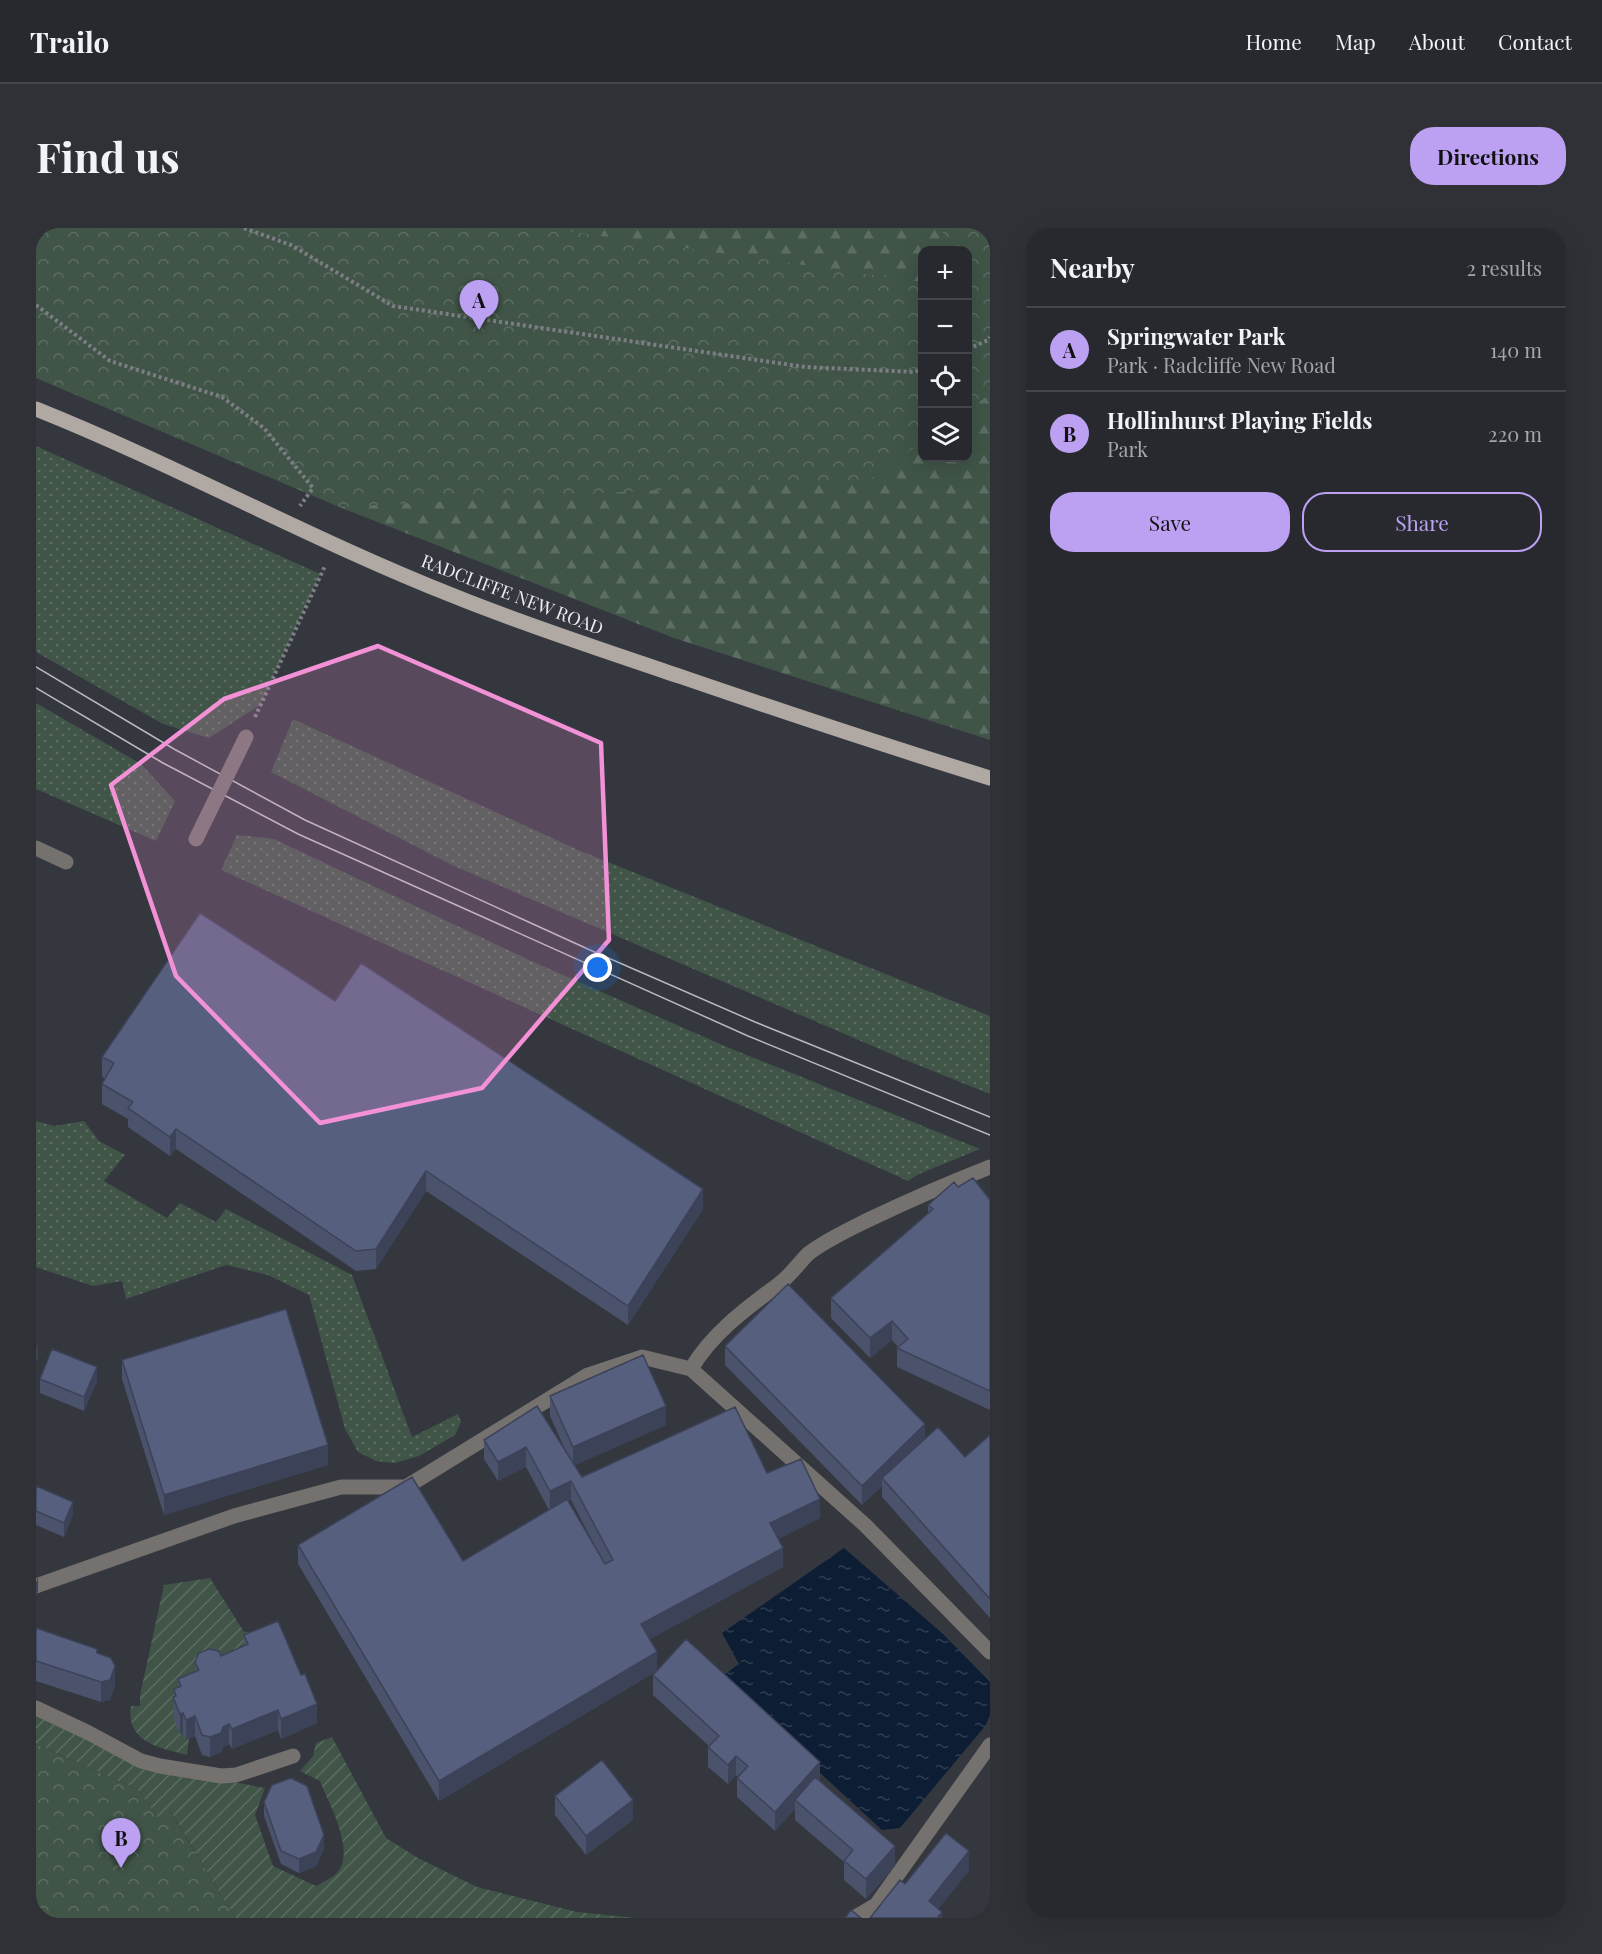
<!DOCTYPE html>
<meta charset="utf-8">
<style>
body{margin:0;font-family:"Playfair Display",serif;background:#2f3136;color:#f1f3f6}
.controls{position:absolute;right:18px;top:18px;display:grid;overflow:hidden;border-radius:12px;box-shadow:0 6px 24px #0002}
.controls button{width:54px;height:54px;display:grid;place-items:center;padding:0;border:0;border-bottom:2px solid #43454a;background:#27292e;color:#f1f3f6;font:30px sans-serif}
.you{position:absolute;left:562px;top:740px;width:21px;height:21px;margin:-15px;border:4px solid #fff;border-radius:50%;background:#1a73e8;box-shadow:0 0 0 9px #1a73e833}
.badge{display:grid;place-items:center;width:39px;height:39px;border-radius:50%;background:#bca0f2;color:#111;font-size:20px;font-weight:700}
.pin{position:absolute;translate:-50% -50px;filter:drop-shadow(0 2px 3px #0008)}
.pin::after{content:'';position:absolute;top:32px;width:21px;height:18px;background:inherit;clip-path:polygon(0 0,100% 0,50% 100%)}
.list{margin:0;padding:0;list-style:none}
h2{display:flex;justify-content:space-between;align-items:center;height:78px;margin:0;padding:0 24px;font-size:26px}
h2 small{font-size:20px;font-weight:400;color:#a4a6aa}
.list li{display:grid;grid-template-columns:39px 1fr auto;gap:18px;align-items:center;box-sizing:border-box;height:84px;padding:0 24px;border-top:2px solid #43454a}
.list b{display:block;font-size:22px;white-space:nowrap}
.list p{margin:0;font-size:20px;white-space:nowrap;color:#a4a6aa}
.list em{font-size:20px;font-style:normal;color:#a4a6aa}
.actions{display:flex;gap:12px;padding:18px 24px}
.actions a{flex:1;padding:14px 0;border:2px solid #bca0f2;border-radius:24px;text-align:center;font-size:21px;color:#bca0f2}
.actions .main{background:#bca0f2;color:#111}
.icon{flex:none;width:33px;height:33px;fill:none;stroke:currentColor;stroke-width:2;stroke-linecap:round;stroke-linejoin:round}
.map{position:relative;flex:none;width:954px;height:1690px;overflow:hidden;border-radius:24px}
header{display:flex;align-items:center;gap:36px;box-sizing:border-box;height:84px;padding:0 30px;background:#27292e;border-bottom:2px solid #43454a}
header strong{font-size:28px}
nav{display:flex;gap:33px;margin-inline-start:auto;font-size:21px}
.intro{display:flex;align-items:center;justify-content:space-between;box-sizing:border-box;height:144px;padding:0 36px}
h1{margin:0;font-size:42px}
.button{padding:15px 27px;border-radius:24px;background:#bca0f2;color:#111;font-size:21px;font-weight:700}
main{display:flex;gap:36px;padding:0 36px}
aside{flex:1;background:#27292e;border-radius:24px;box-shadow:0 6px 24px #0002}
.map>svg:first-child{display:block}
.grass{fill:url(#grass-dots)}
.forest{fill:url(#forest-firs);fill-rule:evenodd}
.park{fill:url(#park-crowns)}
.garden{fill:url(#garden-furrows)}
.water{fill:url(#water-ripples)}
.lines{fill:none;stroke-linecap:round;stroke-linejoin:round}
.path{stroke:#7c7e84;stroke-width:4;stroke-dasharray:3 3;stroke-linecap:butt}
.lane{stroke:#74716e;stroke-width:15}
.street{stroke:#74716e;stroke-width:15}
.primary{stroke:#b0a9a3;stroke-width:15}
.tram{stroke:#b9bac0;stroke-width:1.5}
.lane-bridge{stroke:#74716e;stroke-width:15}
.wall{fill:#4a526c;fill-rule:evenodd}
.shaded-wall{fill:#3c4258}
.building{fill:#565f7e;stroke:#3c4258;stroke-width:1.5}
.marked{fill:#f291d6;fill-opacity:0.2;stroke:#f291d6;stroke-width:4.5;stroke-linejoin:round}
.labels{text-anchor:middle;stroke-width:5;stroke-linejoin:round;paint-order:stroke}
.street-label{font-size:18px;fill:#ecedf2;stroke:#34373e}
</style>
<header>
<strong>Trailo</strong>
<nav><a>Home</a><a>Map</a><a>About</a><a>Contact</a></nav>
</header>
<div class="intro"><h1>Find us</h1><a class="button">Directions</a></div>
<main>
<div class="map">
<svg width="954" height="1690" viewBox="0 0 954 1690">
<defs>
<pattern id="grass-dots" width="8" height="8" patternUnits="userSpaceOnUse" patternTransform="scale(1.5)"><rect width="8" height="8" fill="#405448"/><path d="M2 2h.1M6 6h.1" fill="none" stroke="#5c6d63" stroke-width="1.8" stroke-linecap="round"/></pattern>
<pattern id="forest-firs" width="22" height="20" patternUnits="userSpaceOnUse" patternTransform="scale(1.5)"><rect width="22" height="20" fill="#405448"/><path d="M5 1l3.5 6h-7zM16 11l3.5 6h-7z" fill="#5c6d63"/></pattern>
<pattern id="park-crowns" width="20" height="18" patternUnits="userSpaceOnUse" patternTransform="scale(1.5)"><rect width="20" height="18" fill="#405448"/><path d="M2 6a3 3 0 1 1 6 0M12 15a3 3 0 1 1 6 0" fill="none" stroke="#5c6d63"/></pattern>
<pattern id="garden-furrows" width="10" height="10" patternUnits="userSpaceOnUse" patternTransform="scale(1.5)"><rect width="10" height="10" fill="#405448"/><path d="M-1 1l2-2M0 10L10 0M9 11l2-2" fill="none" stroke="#5c6d63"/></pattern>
<pattern id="water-ripples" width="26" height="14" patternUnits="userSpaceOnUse" patternTransform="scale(1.5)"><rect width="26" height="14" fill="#0c1d34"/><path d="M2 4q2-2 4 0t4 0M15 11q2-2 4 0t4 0" fill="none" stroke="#303e52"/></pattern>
</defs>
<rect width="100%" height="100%" fill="#34373e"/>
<path class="grass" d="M0,218L284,346L224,477L173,510L127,496L0,424Z
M0,475L105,536L139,573L120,613L0,561Z
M257,491L542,622L954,788V866L862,829L418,638L235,544Z
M201,607L238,611L493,732L691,819L944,921L883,946L872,953L185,642Z
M0,893L18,898L48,893L63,913L89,927L68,953L131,990L144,975L180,994L190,981L316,1047L376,1209L422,1186L425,1194L419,1207L383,1228L359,1235L340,1233L322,1224L309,1201L273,1067L232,1047L190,1037L90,1071L86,1053L57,1058L0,1039Z"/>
<path class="forest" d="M0,0H954V512L638,410L303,279L295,227ZM886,22H932V230H886Z"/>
<path class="park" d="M0,0H510L886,54V214L834,251L303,279L0,150Z
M909,0H954V166L932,182V22H900Z
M0,1516L101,1561L123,1591L134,1583L199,1690H0Z"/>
<path class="garden" d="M174,1350L208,1404L237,1403L147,1505L150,1511H153L151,1527C124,1520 89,1514 95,1478H104V1467L128,1357Z
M0,1487L108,1537L229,1560L219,1587L237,1638L280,1658C287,1654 299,1649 303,1642C318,1620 293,1576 284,1553L264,1543L277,1528L280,1515L296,1509L350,1610L382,1630L441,1659L541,1684L600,1690H199L135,1584L123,1591L101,1561L0,1516Z"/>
<path class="water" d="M808,1320L907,1406L954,1454V1487L950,1497L864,1600L846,1602L682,1451L703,1436L686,1405Z"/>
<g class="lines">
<path class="path" d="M208,0L255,17L357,78L769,139L879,144L886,141
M0,77L74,133L186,169L228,200L277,260L264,278
M932,121L952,112L954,109
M219,489L289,338"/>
<path class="lane" d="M655,1141C676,1105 711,1080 743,1056C755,1047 762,1036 772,1026C788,1013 814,1001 832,992C872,973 913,955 954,939
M0,1358L198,1288L305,1259H370L552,1147L606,1129L655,1141L829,1297L954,1424
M0,1480L53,1505L105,1533L124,1538L185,1548L200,1547L257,1528
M818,1690L840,1677L954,1517"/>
<path class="street" d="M0,620L30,634"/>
<path class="primary" d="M0,181C142,238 276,312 418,368C492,398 570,423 646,449C748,484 850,518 954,550"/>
<path class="tram" d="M0,439L138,521L269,592L554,722L719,794L954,889
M0,460L127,535L262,606L712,808L954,907"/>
<path class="lane-bridge" d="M160,611L210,509"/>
</g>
<path class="wall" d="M299,773L667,981L592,1097L390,963L340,1041L320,1043L140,921L134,928L92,899V891L66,876V856L69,850L66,849V829Z
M922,959L954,972V1182L861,1139V1120L862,1119L856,1112L834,1130L795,1090V1070L892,985V977Z
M689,1118L929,1229L954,1207V1390L846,1269V1258L826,1277L689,1137Z
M86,1132L292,1237L128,1287L86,1151Z
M4,1151L61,1153L48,1183L4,1165Z
M514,1168L630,1197L539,1237L546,1249L731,1245L784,1290L742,1311L747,1339L614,1411L621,1442L784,1554L859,1638L830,1671L808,1652V1634L759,1592V1581L739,1603L701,1569V1550L702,1549L700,1547L692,1556L672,1539V1519L673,1518L617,1467V1447L619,1444L403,1573L262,1336V1317L427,1333L513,1282L490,1239L462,1253L448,1231V1212L530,1224L514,1188ZM535,1272L566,1332L532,1274Z
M0,1258L37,1287L28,1309L0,1297Z
M0,1400L61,1425L79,1458L74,1472L65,1474L0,1453Z
M208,1407L281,1495L245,1511L242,1502L196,1521L193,1516L187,1519L185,1524L174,1529L166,1527L159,1508L150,1512L147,1505L144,1506L137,1489L138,1461L142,1459V1451L159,1444V1434L185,1428L208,1418Z
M519,1568L597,1592L550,1627L519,1587Z
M228,1574L288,1621L280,1638L263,1645L245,1636L228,1588Z"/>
<path class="shaded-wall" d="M140,901V921L134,928V909Z
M390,943V963L340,1041V1021Z
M667,961V981L592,1097V1078Z
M856,1093V1112L834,1130V1110Z
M2,1115V1129L0,1135V1121Z
M61,1139V1153L48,1183V1169Z
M630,1178V1197L537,1238V1219Z
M889,1196V1216L846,1250V1258L826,1277V1258Z
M292,1217V1237L128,1287V1267Z
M490,1219V1239L462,1253V1234Z
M535,1253V1272L514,1283V1263Z
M784,1271V1290L734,1315V1295Z
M37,1274V1287L28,1309V1295Z
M747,1320V1339L605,1416V1396Z
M2,1349V1363L0,1368V1355Z
M621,1424V1443L403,1573V1553Z
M79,1438V1458L74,1472L65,1474V1454Z
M281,1476V1495L245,1511V1491Z
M242,1482V1502L196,1521V1501Z
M147,1485V1505L144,1506V1486Z
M159,1488V1508L150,1512V1492Z
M193,1496V1516L187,1519L185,1524L174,1529V1509L187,1499Z
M700,1528V1547L692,1556V1537Z
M784,1534V1554L759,1572V1581L739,1603V1584Z
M597,1572V1592L550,1627V1608Z
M288,1607V1621L280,1638L263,1645V1631Z
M859,1618V1638L830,1671V1651Z
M933,1623V1643L895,1690L893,1673Z
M906,1684V1690H901Z"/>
<path class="building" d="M164,685L299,773L325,735L667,961L592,1078L390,943L340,1021L320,1023L140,901L134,909L92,880L97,874L66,856L78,835L66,829Z
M937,950L954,972V1163L861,1120L872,1111L856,1093L834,1110L795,1070L897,981L892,977L918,954L922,959Z
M752,1056L889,1196L826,1258L689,1118Z
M250,1081L292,1217L128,1267L86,1132Z
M16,1121L61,1139L48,1169L4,1151Z
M607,1127L630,1178L537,1219L514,1168Z
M501,1178L546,1249L699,1179L731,1245L765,1231L784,1271L734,1295L747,1320L605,1396L621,1424L403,1553L262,1317L376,1249L427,1333L531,1271L569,1336L577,1332L535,1253L514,1263L490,1219L462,1234L448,1212Z
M902,1199L929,1229L954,1207V1371L846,1250Z
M0,1258L37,1274L28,1295L0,1283Z
M242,1393L265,1447L269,1446L281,1476L245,1491L242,1482L196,1501L193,1496L187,1499L185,1505L174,1509L166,1507L159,1488L150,1492L147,1485L144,1486L137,1469L140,1468L138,1461L145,1458L142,1451L163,1442L159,1434L163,1425L173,1421L183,1423L185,1428L212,1416L208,1407Z
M0,1400L61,1421V1425L75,1430L79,1438L74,1452L65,1454L0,1433Z
M650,1411L784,1534L739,1584L701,1550L712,1538L700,1528L692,1537L672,1519L683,1508L617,1447Z
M566,1532L597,1572L550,1608L519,1568Z
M779,1549L859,1618L830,1651L808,1633L817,1622L759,1572Z
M255,1550L271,1558L288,1607L280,1624L263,1631L245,1623L228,1574L236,1557Z
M910,1605L933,1623L893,1673L906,1684L901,1690H834L864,1652L869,1656Z
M815,1682L825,1690H809Z"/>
<path class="marked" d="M342,418L565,515L573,712L446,860L284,895L140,748L75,557L188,471Z"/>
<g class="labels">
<g class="street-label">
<text transform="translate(476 367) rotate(21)" y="6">RADCLIFFE NEW ROAD</text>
</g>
</g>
</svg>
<div class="controls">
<button>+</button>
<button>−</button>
<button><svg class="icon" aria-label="locate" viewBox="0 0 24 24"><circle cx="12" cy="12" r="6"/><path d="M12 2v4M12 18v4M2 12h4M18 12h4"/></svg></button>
<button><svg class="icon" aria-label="layers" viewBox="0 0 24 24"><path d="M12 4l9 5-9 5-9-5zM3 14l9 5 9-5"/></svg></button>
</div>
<div class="you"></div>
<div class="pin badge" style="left:443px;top:102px">A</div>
<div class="pin badge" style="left:85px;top:1640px">B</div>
</div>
<aside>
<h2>Nearby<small>2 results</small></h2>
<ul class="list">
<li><span class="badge">A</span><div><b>Springwater Park</b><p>Park · Radcliffe New Road</p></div><em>140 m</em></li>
<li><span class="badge">B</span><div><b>Hollinhurst Playing Fields</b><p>Park</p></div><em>220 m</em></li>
</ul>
<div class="actions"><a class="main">Save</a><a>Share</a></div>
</aside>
</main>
